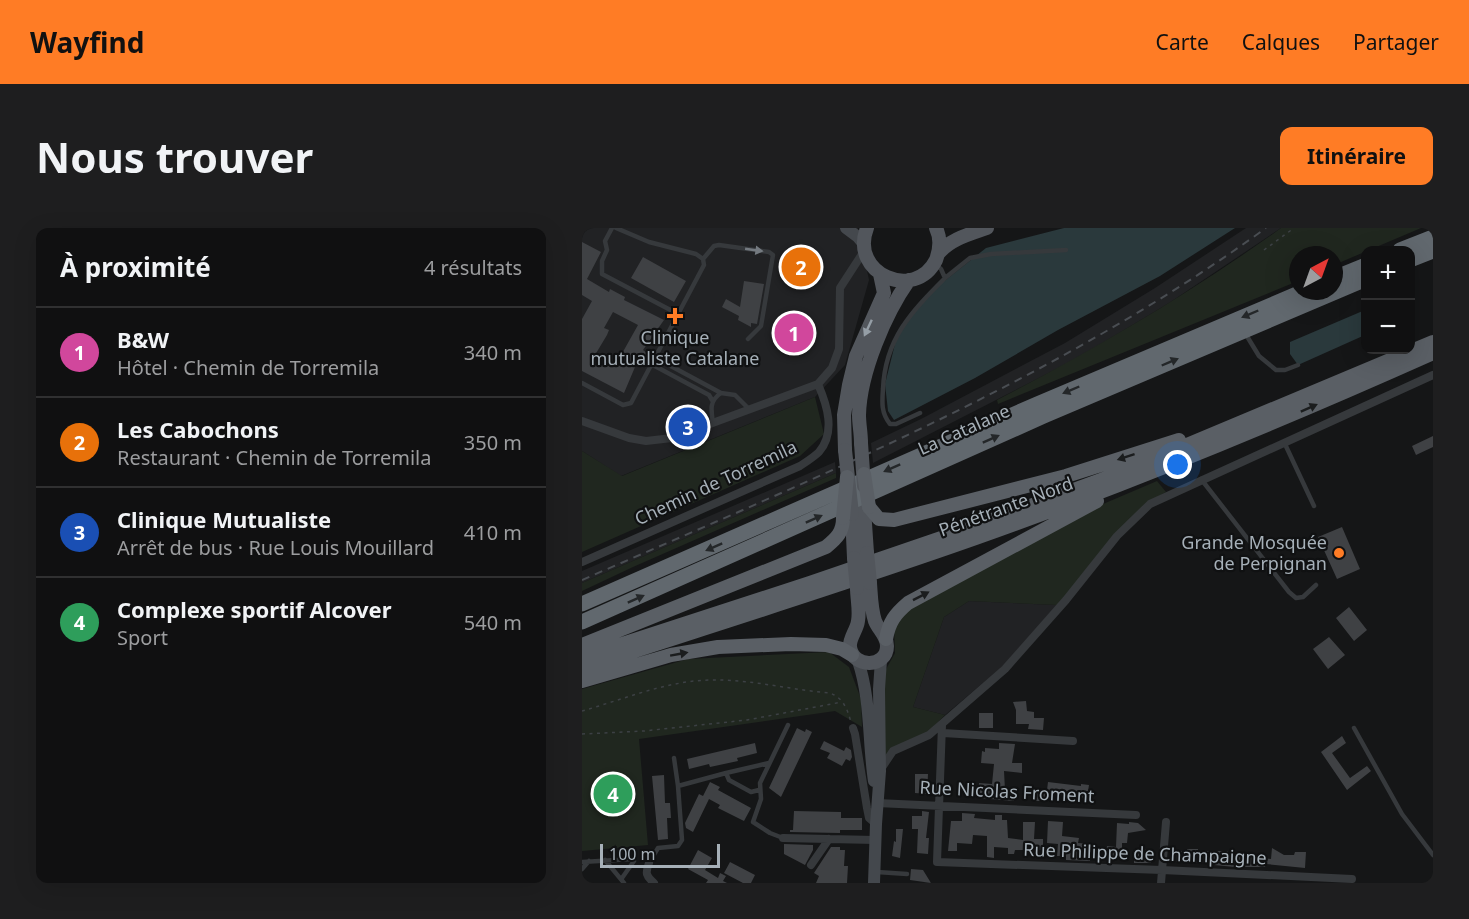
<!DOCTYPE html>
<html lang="fr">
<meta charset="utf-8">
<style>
body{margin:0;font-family:"Noto Sans",sans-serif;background:#1e1e1f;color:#f1f3f6}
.controls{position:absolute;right:18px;top:18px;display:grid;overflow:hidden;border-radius:12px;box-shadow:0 6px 24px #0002}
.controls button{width:54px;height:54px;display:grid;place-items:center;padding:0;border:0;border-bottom:2px solid #303031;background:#101011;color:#f1f3f6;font:30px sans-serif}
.compass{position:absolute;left:707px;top:18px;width:54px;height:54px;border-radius:50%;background:#101011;box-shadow:0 6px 24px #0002;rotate:41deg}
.scale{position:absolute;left:18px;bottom:15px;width:120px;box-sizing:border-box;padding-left:6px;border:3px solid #a6b0b8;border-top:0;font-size:16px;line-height:21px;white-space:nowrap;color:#a6b0b8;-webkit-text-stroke:4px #101112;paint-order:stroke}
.you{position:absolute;left:596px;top:237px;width:21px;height:21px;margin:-15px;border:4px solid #fff;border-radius:50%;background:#1a73e8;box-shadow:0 0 0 9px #1a73e833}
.badge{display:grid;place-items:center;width:39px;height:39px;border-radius:50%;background:#ff7c25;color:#fff;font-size:20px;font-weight:700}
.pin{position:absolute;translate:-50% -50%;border:3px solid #fff;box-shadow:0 2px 6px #0006}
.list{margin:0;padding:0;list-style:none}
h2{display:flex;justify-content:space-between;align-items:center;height:78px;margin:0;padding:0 24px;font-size:26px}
h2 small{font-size:20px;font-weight:400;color:#9c9d9f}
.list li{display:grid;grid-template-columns:39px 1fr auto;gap:18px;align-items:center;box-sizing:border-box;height:90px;padding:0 24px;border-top:2px solid #303031}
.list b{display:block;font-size:22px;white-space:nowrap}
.list p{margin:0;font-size:20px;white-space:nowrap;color:#9c9d9f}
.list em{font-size:20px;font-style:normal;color:#9c9d9f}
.map{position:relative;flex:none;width:851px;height:655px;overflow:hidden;border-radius:12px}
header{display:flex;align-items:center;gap:36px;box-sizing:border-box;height:84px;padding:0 30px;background:#ff7c25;color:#111}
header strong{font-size:28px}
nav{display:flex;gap:33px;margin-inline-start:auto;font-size:21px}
.intro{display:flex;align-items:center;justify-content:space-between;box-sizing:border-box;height:144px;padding:0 36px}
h1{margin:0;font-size:42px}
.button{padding:15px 27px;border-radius:12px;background:#ff7c25;color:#111;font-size:21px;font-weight:700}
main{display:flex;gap:36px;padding:0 36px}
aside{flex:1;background:#101011;border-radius:12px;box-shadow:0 6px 24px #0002}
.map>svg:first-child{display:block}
.built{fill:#212224}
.green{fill:#20271f}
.water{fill:#2a393c}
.building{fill:#3f4144;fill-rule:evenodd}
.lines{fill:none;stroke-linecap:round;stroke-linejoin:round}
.path{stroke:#3c4044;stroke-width:1.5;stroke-dasharray:3 4.5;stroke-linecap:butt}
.service{stroke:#36393c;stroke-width:4.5}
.minor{stroke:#36393c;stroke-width:8}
.secondary{stroke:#44484d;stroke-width:12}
.primary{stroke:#52565c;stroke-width:14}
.trunk{stroke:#5a5f65;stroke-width:14}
.motorway{stroke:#61686e;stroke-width:15}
.rail{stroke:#494d52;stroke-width:2;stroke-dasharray:8 6;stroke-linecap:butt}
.primary-bridge{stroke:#52565c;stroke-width:14}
.trunk-bridge{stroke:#5a5f65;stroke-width:14}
.oneway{fill:#747a80}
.oneway2{fill:#242729}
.oneway3{fill:#959ea6}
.oneway4{fill:#1b1d1e}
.poi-dot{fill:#ff7c25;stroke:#101112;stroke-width:2}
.labels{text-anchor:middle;stroke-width:4.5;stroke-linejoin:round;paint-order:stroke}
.poi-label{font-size:18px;fill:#a6b0b8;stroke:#101112}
.street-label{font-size:18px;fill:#a6b0b8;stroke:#101112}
</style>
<header>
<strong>Wayfind</strong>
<nav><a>Carte</a><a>Calques</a><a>Partager</a></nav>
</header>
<div class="intro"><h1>Nous trouver</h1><a class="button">Itinéraire</a></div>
<main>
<aside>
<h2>À proximité<small>4 résultats</small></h2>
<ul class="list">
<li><span class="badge" style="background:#d1479c">1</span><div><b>B&amp;W</b><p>Hôtel · Chemin de Torremila</p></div><em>340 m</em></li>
<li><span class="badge" style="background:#e8710a">2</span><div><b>Les Cabochons</b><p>Restaurant · Chemin de Torremila</p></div><em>350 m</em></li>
<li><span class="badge" style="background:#1a4fb4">3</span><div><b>Clinique Mutualiste</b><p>Arrêt de bus · Rue Louis Mouillard</p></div><em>410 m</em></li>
<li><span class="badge" style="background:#2e9e5b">4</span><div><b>Complexe sportif Alcover</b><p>Sport</p></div><em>540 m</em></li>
</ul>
</aside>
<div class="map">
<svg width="851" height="655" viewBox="0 0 851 655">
<rect width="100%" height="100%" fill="#151617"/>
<path class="built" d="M0,0H276L287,52L263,137L233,169L39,248L0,223Z
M664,0H699L587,75L494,131L291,235L289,215L339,191L483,115L573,60Z
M253,234L254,245L0,355V343Z
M387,373L475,377L420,439L363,487L331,479L362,389Z"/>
<path class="green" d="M699,0H839L752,37V27H716V53L416,176L415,172C513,121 609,65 699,0Z
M233,169L242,206L218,228L0,324V223L40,248Z
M254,245V250L51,339L0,363V355Z
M575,253L584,264L566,274L475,377L387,373L362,389L331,479L363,487L345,505L301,530L303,443L313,425L312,398L328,378L507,282Z
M247,424L267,439L279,471L280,499L253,483L57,511L66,617L0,623V461L106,431Z"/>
<path class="water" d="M482,0H653L578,48L476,102L393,150L312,192L306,183L303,156L316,104L351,62L404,20Z
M783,82V107L716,137L708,126V114Z"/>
<path class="building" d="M0,14L19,24L5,51L27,64L28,61L43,69L42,72L82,92L61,122L66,126L65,130L62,134L56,132L42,165L0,143V91L10,73L0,67ZM31,84L56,97L33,138L13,127L25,107L27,102L22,100Z
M61,29L104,53L92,74L49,50Z
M162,53L182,56L175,96L169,95V99L156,92L157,88L140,79L144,71L158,79Z
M851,208V219L834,227L830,218Z
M760,299L778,341L755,351L736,309Z
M767,379L785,402L772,413L754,390Z
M747,409L763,427L746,441L731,421Z
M444,473L445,483L452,484V490H462L461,502L446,501L447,496H434V482L431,474Z
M397,485H411V500H397Z
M215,500L223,504L224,501L230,504L199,569L187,560Z
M760,508L764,515L750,525L768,550L785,538L789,543L765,562L739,524Z
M242,513L262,523L264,519L269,522L270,529L268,533L264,531L260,538L245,530L248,525L238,521Z
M173,515L175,525L155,530L156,533L128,539L127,536L107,541L105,531Z
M417,515L433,516L430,535H440V545L422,543L423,562L432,563V573L396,570L397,555L410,556L412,536L399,535L400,523L403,524V520L417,521Z
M333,546H346L345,566L333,565Z
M82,547L83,575H88L89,590H85L86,611L76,612L70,548Z
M128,554L138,559L136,562L169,580L162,593L136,580L138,577L127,571L111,604L104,600L103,595L117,566L121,568Z
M466,554L499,558V556L507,557L505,570L470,567V570H465V573H453V562H465Z
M212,583L259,584V590H280V602H258V605L208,604V602H211Z
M340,583L347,584L344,610H347L346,626L335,625L336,601H330V588H340Z
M380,585L393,586L392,590L413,592V587H420V592H425L426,610L441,612V594H453L452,611H461V622H433L432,626H426V620L412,619V630L405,629V608L391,607L390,616L375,615V623H366L369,593H380Z
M466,593L481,594L480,608L497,610L496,615L509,616L508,633L484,632V628H475L476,616L465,615Z
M547,594L556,595L564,602L546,605L545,615H540V630L524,629L525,618L534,619L535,595L547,596Z
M314,601H321L318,630L310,628L312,613L314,614Z
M202,616L231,617V622L223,637L202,626Z
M249,619H258V622H263L262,638H266L265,655H234L237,648L232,645Z
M690,620L702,627H712L713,624H724L723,640L684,636L683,639H653L632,637V635L594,634L595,623H605V621H616V623H646V626L689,631Z
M552,621L570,622L569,635H552Z
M116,622L130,630L123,642L136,650L138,645L144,648L141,653L145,655H124L126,652L106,641Z
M148,634L173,647L169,655H161L142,645Z
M329,641L341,642L349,655L328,652Z"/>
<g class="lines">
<path class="path" d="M682,22L712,0
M0,483C43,471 89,451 134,452C172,452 210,462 248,465C261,470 265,480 269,494
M0,506L62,503L165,492L260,474"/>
<path class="service" d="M30,0L23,13L25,22L20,33V46L96,86
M121,31L132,18L137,17L187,24L191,27L179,98L166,111
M354,37L359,41L363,50L388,30L409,26L484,22
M663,105L677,128L694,142H703L716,137
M72,129L139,165
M69,136L127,167L130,172
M0,155L41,177L49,175L122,37L121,31L114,26L67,14L34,0
M338,185L314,196H308C299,185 300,174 301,161C303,111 329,84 363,50
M131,195C129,182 127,173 139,165L153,167L167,181
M702,214L732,278
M619,251L707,364L714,370L721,369L734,357
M772,500L820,586L851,627
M92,530L96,558
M144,545L187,535
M201,610L188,605L171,594L179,571L178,555L206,497
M23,632L42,655
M0,634L51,631L52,633L40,650
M67,635L76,620L96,618L100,612L96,558L144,545L147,552L169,564L177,562
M0,641L7,633
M295,644L325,646"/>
<path class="minor" d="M0,193L47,210L64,213L90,210L236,156L250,140L257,121L258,60L282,23
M0,334L218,238C224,234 232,229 237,224C254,204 245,177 236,156
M360,497L355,634L580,642L770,651
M271,500L273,506L285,580L287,590L294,596
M361,505L491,513
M299,541L311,523L347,507L423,441L484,372L535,308L568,276L851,147
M295,575L554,587
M201,610L293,612
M67,635C63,645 64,648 72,655
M229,637L247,611
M579,655L584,594"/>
<path class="secondary" d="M264,0L276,9L282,16
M276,433C289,471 286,513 292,553
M292,655L294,596L298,543L297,461L299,432"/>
<path class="primary" d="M285,0C267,46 333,74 354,32C358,21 359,10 354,0
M356,26C368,11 388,6 405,0
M279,215C279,205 277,196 277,187C278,145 303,86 327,52
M263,222L262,187L267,157L274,128L302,65L298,46
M282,281L285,325
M270,286L272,330
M275,360C275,370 278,383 276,393C275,402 267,410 268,419C271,441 305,440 305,418C305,408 296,401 293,393C289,381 289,368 288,355"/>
<path class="trunk" d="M287,279L297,291L312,292L484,248L597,212
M304,411C307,394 313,386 326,375L515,273
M0,417L244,319C255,310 261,304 261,290
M0,429L228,355L391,299L543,243L851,114
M0,440C132,397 264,356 394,310C549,255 701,192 851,125
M0,453L89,427L136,419L209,416L244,417L260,421L270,427"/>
<path class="motorway" d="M818,22L851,9
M828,32L851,23
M752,50L784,37
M0,376L455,176L722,63
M0,394L462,188L784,51"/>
<path class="rail" d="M0,352C236,249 474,152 684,0"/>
<path class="primary-bridge" d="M279,215L282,258
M263,222L270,286
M285,325L288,355
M272,330L275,360"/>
<path class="trunk-bridge" d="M282,246L287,279
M261,290L265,249"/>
</g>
<defs><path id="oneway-solid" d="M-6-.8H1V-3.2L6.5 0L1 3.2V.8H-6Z" transform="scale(1.5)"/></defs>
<use class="oneway" href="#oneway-solid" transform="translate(172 22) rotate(8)"/>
<g class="oneway2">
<use href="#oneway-solid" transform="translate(668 86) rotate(157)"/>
<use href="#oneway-solid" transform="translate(588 134) rotate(-23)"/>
<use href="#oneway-solid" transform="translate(489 162) rotate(157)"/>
<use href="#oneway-solid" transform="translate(409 211) rotate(-24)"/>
<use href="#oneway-solid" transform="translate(310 240) rotate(156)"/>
<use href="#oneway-solid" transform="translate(232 291) rotate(-24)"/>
<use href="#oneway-solid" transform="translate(132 319) rotate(156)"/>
<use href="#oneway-solid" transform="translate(54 371) rotate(-24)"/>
</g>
<use class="oneway3" href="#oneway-solid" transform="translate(286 100) rotate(115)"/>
<g class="oneway4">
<use href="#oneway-solid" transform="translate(727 180) rotate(-24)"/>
<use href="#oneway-solid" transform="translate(544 229) rotate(162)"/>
<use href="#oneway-solid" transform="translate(339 368) rotate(-27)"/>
<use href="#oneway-solid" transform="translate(97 426) rotate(-10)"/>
</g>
<g class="poi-dot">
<path d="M90 79h6v6h6v6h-6v6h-6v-6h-6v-6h6z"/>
<circle cx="757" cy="325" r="6"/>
</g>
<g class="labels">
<g class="poi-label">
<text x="93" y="116">Clinique<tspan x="93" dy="21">mutualiste Catalane</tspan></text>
<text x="745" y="321" text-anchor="end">Grande Mosquée<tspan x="745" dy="21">de Perpignan</tspan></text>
</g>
<g class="street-label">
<text transform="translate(382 202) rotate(-24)" y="6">La Catalane</text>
<text transform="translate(134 255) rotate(-25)" y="6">Chemin de Torremila</text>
<text transform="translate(424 279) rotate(-20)" y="6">Pénétrante Nord</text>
<text transform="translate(425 564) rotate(3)" y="6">Rue Nicolas Froment</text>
<text transform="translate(563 626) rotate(2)" y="6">Rue Philippe de Champaigne</text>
</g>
</g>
</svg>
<div class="controls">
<button>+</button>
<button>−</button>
</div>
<svg class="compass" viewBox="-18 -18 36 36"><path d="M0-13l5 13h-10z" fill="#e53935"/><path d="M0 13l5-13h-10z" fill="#9c9d9f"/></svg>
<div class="scale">100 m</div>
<div class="you"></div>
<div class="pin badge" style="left:212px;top:105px;background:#d1479c">1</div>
<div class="pin badge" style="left:219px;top:39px;background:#e8710a">2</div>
<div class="pin badge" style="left:106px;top:199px;background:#1a4fb4">3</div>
<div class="pin badge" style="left:31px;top:566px;background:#2e9e5b">4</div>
</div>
</main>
